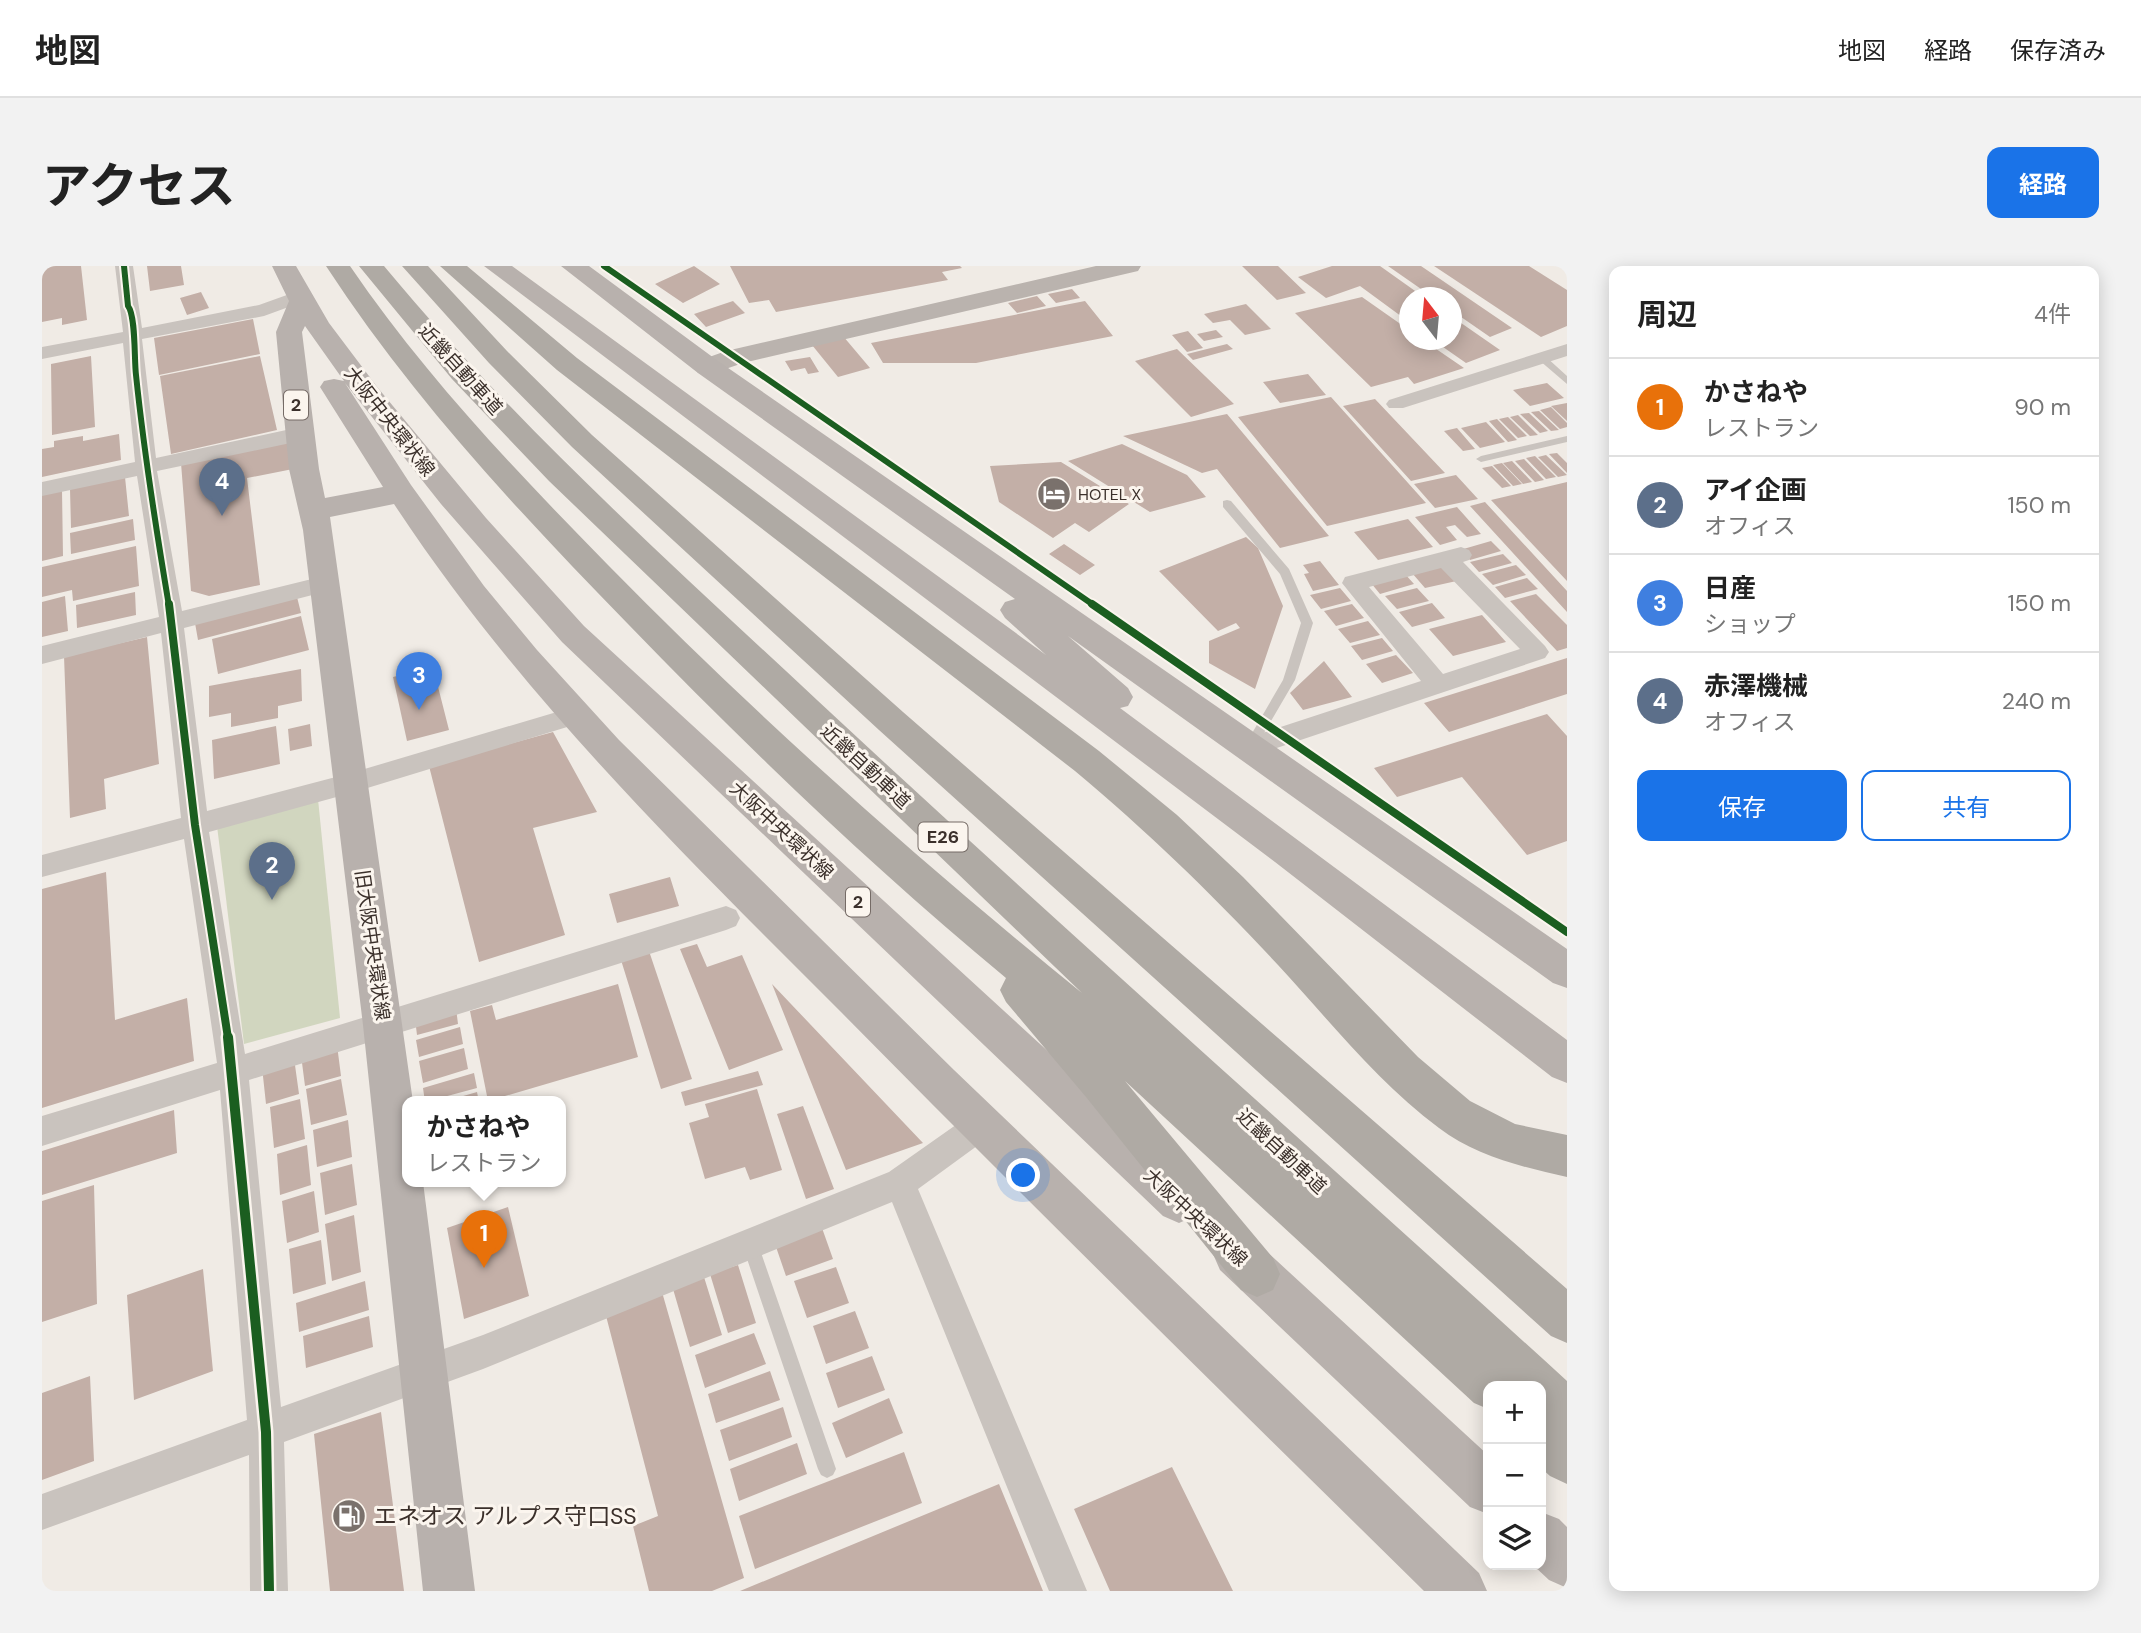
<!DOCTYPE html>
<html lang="ja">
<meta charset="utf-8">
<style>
body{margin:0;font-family:"DM Sans","Noto Sans JP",sans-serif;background:#f2f2f2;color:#222}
.controls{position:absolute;right:21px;bottom:21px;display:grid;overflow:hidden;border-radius:14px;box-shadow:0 4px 18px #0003}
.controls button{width:63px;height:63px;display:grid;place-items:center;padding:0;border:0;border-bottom:2px solid #e0e0e0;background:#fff;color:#222;font:35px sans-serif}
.compass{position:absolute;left:1357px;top:21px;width:63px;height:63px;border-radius:50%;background:#fff;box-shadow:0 4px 18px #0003;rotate:344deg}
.you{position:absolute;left:982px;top:910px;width:24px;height:24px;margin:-18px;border:5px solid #fff;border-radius:50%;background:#1a73e8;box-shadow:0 0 0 10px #1a73e833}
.badge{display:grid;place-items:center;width:46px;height:46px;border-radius:50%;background:#1a73e8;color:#fff;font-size:23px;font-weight:700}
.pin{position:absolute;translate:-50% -58px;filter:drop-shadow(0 2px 4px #0008)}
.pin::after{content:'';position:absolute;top:37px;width:24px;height:21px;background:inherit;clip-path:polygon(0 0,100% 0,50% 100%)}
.popup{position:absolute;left:360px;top:830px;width:164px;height:91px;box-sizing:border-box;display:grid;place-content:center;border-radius:14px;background:#fff;filter:drop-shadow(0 2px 5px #0005);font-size:23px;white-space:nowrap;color:#767676}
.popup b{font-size:26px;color:#222}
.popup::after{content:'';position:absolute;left:50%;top:100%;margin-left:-14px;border:14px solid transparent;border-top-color:#fff}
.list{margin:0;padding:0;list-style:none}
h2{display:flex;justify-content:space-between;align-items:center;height:91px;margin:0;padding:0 28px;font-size:30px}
h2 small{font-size:23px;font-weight:400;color:#767676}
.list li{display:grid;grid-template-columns:46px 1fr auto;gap:21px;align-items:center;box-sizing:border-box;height:98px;padding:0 28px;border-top:2px solid #e0e0e0}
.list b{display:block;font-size:26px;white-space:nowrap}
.list p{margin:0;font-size:23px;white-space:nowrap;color:#767676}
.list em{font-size:23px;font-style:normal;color:#767676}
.actions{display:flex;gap:14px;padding:21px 28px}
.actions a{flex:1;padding:16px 0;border:2px solid #1a73e8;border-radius:14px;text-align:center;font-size:24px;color:#1a73e8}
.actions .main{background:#1a73e8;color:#fff}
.icon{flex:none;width:38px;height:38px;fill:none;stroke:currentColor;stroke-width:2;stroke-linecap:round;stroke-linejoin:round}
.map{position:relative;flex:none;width:1525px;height:1325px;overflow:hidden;border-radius:14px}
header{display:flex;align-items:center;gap:42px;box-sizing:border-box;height:98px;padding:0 35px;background:#fff;border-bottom:2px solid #e0e0e0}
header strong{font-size:33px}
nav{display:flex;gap:38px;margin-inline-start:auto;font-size:24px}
.intro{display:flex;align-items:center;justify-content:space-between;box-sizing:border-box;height:168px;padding:0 42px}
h1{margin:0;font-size:49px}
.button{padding:18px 32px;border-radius:14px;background:#1a73e8;color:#fff;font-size:24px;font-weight:700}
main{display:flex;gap:42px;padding:0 42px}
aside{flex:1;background:#fff;border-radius:14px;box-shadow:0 4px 18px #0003}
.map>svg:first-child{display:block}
.green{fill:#d1d6bf}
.building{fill:#c3afa7}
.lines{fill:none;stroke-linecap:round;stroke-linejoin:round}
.lane{fill:#c9c3be;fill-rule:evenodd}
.street{fill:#c9c3be;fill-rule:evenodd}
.secondary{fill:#bab3ae;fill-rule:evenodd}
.primary{fill:#b8b1ad;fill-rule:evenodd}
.highway{fill:#afaaa4;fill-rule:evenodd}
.cycleway-far2-casing{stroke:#fbf5ee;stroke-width:10}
.cycleway-far1-casing{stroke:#fbf5ee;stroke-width:12}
.cycleway-casing{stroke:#fbf5ee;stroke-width:15}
.cycleway-far2{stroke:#1b5e20;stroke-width:6}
.cycleway-far1{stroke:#1b5e20;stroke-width:8}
.cycleway{stroke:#1b5e20;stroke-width:10}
.labels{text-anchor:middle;stroke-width:6;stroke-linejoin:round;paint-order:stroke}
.far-poi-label{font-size:16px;fill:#3b302b;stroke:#fbf5ee;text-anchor:start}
.shield{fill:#fbf5ee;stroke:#756b66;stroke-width:2}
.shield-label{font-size:18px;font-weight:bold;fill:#3b302b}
.street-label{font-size:19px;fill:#3b302b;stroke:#fbf5ee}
.near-poi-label{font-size:23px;fill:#3b302b;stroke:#fbf5ee;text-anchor:start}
</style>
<header>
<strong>地図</strong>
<nav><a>地図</a><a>経路</a><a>保存済み</a></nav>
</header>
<div class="intro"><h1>アクセス</h1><a class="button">経路</a></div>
<main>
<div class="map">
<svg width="1525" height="1325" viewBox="0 0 1525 1325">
<rect width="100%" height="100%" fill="#f0ebe5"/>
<path class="green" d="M276,533L298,752L202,778L175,560Z"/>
<path class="building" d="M0,0H39L45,54L20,59V52L0,56Z
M105,0H139L142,19L108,25Z
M652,0L678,18L641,37L613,18Z
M688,0H918L920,2L900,6L906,14L734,46L727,34L707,37Z
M1200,0H1236L1264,27L1235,34Z
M1290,0H1338L1383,32H1367V56L1318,20L1284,32L1256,11Z
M1346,0H1379L1470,62L1448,71L1409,44V32H1392Z
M1392,0H1487L1525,24V60L1499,71Z
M1030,23L1038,32L1014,37L1006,28Z
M159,26L167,42L145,49L138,32Z
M995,30L1004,40L975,47L966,37Z
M1320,31L1367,64V74H1381L1422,102L1372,118L1366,111L1329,121L1253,47Z
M691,35L703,47L664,61L652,48Z
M1043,35L1071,70L934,97H841L829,77Z
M1204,38L1229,63L1203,69L1188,54L1171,57L1162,48Z
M1409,50L1458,84L1424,97L1391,74H1409Z
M211,53L218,88L117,109L112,72Z
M1174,64L1181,71L1162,75L1155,68Z
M1146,65L1161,82L1145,86L1130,69Z
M801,70L828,102L796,111L770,79Z
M1185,78L1191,83L1151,94L1145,88Z
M1135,83L1192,138L1149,151L1093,95Z
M49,90L53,161L10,169L9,98Z
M218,90L235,164L129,188L118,110Z
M768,91L777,106L766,108L763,102L749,105L743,95Z
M1266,108L1284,129L1238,137L1221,116Z
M1505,117L1522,132L1488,140L1471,124Z
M1289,131L1384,237L1285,260L1196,151Z
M1333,133L1403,207L1369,215L1301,140Z
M1525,137V155L1509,140Z
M1509,141L1525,157V161L1518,163L1498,144Z
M1497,145L1517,164L1509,165L1489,146Z
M1487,147L1506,165L1498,167L1478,148Z
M1185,148L1287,270L1238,282L1175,203L1160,207L1081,170Z
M1476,149L1496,169L1488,170L1468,151Z
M1466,151L1485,170L1476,172L1457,153Z
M1455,153L1475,174L1466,176L1447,155Z
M1444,156L1463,176L1438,182L1419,162Z
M1415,162L1433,183L1421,185L1402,165Z
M77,168L79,194L0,211V183L12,181V175L41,170V175Z
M247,176L251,203L205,212L218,319L167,330L149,325L139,197Z
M1080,178L1145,209L1164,231L1108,246L1026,195Z
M1515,187L1525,197V207L1507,188Z
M1504,189L1525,209L1516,211L1496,191Z
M1493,190L1514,211L1504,213L1484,192Z
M1482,193L1502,214L1493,216L1473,195Z
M1470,195L1490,216L1481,218L1461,197Z
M1019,196L1087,238L1047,266L1033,257L1011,272L957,236L948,200Z
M1460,197L1480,218L1471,220L1451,199Z
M1450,200L1469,220L1460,222L1440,202Z
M1414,209L1436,233L1393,242L1372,218Z
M83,211L87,250L29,262L28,223Z
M1525,216V315L1449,234Z
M20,224L21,290L0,295V228Z
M1443,236L1525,325V346L1428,240Z
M1415,241L1439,268L1425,271L1413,259L1404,261L1415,274L1398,279L1373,251Z
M91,253L93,274L29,288L28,267Z
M1366,253L1391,281L1336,294L1312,266Z
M1204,271L1216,282L1241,340L1213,423L1167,397V375L1198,362L1194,357L1176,365L1117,305Z
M1449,275L1459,285L1428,294L1418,284Z
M1022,278L1053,299L1038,309L1007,288Z
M94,280L97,320L31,335L30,324L0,331V301Z
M1461,288L1470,297L1437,306L1428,296Z
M1278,295L1297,319L1271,325L1262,308L1267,307L1261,299Z
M1405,298L1419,314L1383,322L1370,307Z
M1474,299L1484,309L1451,319L1440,308Z
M1363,308L1372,318L1338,328L1329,317Z
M1485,312L1496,323L1463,332L1453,321Z
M1298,322L1309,335L1279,343L1268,329Z
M1375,322L1387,335L1355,343L1343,330Z
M93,326L94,349L35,362L34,339Z
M1494,328L1525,359V382L1515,385L1468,335Z
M23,330L26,365L0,371V336Z
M255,331L259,347L156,374L153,357Z
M1390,337L1403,352L1370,361L1357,346Z
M1310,338L1322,352L1294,360L1282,345Z
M1440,349L1464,376L1411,390L1387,363Z
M259,350L267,384L176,408L170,373Z
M1326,355L1338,369L1308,377L1296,363Z
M105,371L117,498L62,513L64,543L28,552L22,390Z
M1340,372L1351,385L1320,394L1309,380Z
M1354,389L1371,407L1340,417L1324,398Z
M1525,392V428L1407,466L1382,437Z
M1282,395L1310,431L1261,444L1248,427Z
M391,401L407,464L365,475L351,411Z
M259,403L260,435L236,440V452L189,461V447L167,451V420Z
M1505,448L1525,470V575L1485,589L1420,511L1355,531L1332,502Z
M268,458L270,480L248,485L246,463Z
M234,460L238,498L172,513L170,474Z
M511,466L555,546L491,562L523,669L437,696L387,500Z
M64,606L73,754L145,732L152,795L0,842V623Z
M628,611L637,640L575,657L567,628Z
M655,678L665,701L700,689L741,784L687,804L638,683Z
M607,685L650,813L619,823L579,694Z
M576,718L596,791L446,835L428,745L450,739L454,754Z
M730,718L881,877L804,904Z
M414,742L416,758L375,769L373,753Z
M418,761L421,778L377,791L374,774Z
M295,779L299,810L263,820L259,789Z
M422,782L426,803L381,817L377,795Z
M252,792L257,828L224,838L220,801Z
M716,805L721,819L643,840L639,826Z
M432,807L435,822L383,836L381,822Z
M299,813L305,849L269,859L264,823Z
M715,823L740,904L708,914L703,901L663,913L647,857L667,851L663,838Z
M435,826L437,836H404V835Z
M258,833L263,873L232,882L228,841Z
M761,840L792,923L764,933L735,848Z
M132,844L135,887L0,929V885Z
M306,854L310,891L275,901L271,864Z
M265,879L269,919L238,929L235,888Z
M310,898L315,939L283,949L278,907Z
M52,919L55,1038L0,1056V935Z
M272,925L277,966L245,977L240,935Z
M466,941L487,1030L422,1053L405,962Z
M312,949L319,1006L290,1015L283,958Z
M780,962L791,993L744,1010L733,978Z
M279,974L284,1018L251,1028L247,983Z
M696,999L714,1057L686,1067L668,1008Z
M794,1001L807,1037L765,1052L752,1015Z
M161,1003L171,1105L92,1134L85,1029Z
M662,1011L680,1069L648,1081L631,1023Z
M323,1015L327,1044L257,1066L254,1037Z
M620,1026L702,1312L670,1325H607L591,1260L616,1250L563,1046Z
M813,1045L827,1082L784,1098L771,1060Z
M327,1050L331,1081L264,1102L261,1070Z
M712,1067L724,1098L663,1122L653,1089Z
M830,1090L843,1124L796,1142L784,1107Z
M728,1105L738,1134L674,1157L666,1128Z
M48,1110L52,1195L0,1214V1127Z
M847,1132L861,1167L804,1192L790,1157Z
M741,1141L750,1171L687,1195L678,1164Z
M339,1146L362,1325H288L272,1168Z
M755,1177L765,1208L697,1235L688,1203Z
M862,1186L880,1237L713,1303L697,1250Z
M1130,1201L1191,1325H1068L1032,1243Z
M957,1218L1001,1325H698Z"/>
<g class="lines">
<path class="lane" d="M1497,90H1503L1525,110V118L1497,94Z
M1525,170V176L1439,196L1434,193L1439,190Z
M1185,234L1189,235L1247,303L1271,357L1253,414L1212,484L1208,486L1202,481L1241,414L1259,357L1238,308L1181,241V235Z
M708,970L714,972L716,978L794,1203L791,1209L785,1212L779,1209L776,1203L700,978L702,972Z"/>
<path class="street" d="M73,0H91L100,62L217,39L256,25L265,31L263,35L222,50L100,73L114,192L258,161L265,163L268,168L265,173L258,175L115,205L140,345L282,310L290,312L293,318L290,324L282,326L142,362L165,545L309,507L535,440L544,442L547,449L544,456L535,458L309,527L167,566L203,788L684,640L694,644L698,652L694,660L684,664L207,814L239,1141L441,1069L847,906L928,849L939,844L950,849L954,859L950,869L876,923L1045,1325H1007L850,936L441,1103L242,1176L246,1325H208L207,1189L0,1264V1228L205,1154L178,824L0,880V850L175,797L142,573L0,611V589L139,552L119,367L0,398V380L117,351L95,210L0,230V216L93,196L81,77L0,93V81L81,66Z
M1525,78V90L1361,142H1347L1344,138L1347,134Z
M1419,281L1427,284L1430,289L1427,294L1421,296L1503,380L1507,386L1503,392L1208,491L1199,488L1195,481L1199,474L1379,415L1300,317L1303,311ZM1399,302L1478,383L1401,408L1327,321Z"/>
<path class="secondary" d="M1054,0H1099L1096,5L701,97L666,109L656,107L653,101L656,95L684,85Z"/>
<path class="primary" d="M230,0H254L287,57L336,122L444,252L542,360L1153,920L1159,935L1153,950L1137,957L1121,950L520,376L399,238L303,117L369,219L442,320L495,384L577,474L912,804L1437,1307L1445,1325H1382C1187,1133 991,941 799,746C639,586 477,428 352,238L288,251L371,836H365V916H381L433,1325H381L321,759L261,264L247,203L234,66L247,35ZM263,60L302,115L292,113L282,115L278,121L341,221L283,232L277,203L260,66Z
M442,0H470L1004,389L963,352L958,344L963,336L973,333L656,107L519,0H547L676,95L1525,683V722L1511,717L1026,370L1086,422L1091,431L1086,440L1078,442L1525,774V817L1510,811L1233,596Z
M1194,965L1210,972L1446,1189V1248L1428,1241L1178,1004L1171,988L1178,972Z
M1499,1246L1517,1253L1525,1261V1322L1507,1314L1491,1299H1499Z"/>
<path class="highway" d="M284,0H308C383,110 474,205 566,299C716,452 875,593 1040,727L507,215L410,113L317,0H342C473,158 625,294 775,434C1022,664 1276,888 1525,1115V1218L1508,1210L1499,1202V1120H1446V1143L1432,1137L1083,815L1231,992L1238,1008L1231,1024L1215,1031L1199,1024L1044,831L964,736L958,724L964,712C831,602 706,482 586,358C477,246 370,132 284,0Z
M360,0H386L465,85L550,169L861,446L1525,1023V1077L1509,1070L837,464L530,181L447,97Z
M398,0H425L535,92L1057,485L1135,549L1201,611L1376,791L1428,835L1473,858L1525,869V911C1480,901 1434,890 1397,862C1336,817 1287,754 1236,699C1170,628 1107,567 1033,505L515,104Z"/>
<g class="cycleway-far2-casing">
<path id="cycleway-far2" d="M82,0L86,40C94,50 92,93 94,109C102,186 114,263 127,340
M562,0L1053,340"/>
</g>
<g class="cycleway-far1-casing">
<path id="cycleway-far1" d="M127,338L153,559L186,772
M1050,338L1525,666"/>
</g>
<g class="cycleway-casing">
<path id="cycleway" d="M186,771L224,1166L227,1325"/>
</g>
<use href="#cycleway-far2" class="cycleway-far2"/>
<use href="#cycleway-far1" class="cycleway-far1"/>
<use href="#cycleway" class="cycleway"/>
</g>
<defs>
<g id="hotel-disc" transform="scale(1.75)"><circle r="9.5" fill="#7a716c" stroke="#fbf5ee"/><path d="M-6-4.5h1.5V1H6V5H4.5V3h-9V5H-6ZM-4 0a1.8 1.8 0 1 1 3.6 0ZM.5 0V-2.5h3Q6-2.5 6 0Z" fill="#fff"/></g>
<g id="fuel-disc" transform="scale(1.75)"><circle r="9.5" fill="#7a716c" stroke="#fbf5ee"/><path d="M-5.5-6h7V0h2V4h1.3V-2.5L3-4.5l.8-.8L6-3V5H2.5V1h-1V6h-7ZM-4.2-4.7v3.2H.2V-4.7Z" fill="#fff"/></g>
</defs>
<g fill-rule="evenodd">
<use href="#hotel-disc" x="1012" y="228"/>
<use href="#fuel-disc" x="307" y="1250"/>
</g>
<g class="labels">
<g class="far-poi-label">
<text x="1036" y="234">HOTEL X</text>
</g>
<g class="shield">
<rect x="242" y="124.5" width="24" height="29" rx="5"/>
<rect x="876.5" y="556.5" width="49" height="29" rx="5"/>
<rect x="804" y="621.5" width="24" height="29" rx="5"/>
</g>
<g class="shield-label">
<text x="254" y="145">2</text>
<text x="901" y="577">E26</text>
<text x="816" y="642">2</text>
</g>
<g class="street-label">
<text transform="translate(419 103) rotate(48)" y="7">近畿自動車道</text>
<text transform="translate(348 155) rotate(52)" y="7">大阪中央環状線</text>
<text transform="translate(824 500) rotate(43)" y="7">近畿自動車道</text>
<text transform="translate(740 564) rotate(43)" y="7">大阪中央環状線</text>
<text transform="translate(331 679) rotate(82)" y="7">旧大阪中央環状線</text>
<text transform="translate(1240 885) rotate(43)" y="7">近畿自動車道</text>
<text transform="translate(1154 951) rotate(43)" y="7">大阪中央環状線</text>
</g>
<g class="near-poi-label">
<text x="332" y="1258">エネオス アルプス守口SS</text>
</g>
</g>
</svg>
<div class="controls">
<button>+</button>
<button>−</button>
<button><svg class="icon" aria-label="layers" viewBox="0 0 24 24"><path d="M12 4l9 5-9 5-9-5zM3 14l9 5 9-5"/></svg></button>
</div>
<svg class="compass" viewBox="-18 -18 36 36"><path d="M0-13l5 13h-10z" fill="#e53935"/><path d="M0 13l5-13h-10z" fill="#767676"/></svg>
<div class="you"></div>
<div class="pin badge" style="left:442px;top:1002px;background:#e8710a">1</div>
<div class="popup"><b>かさねや</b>レストラン</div>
<div class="pin badge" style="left:230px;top:634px;background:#5c6f8a">2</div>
<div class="pin badge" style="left:377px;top:444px;background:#3f7fe0">3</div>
<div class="pin badge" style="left:180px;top:250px;background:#5c6f8a">4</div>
</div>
<aside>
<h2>周辺<small>4件</small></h2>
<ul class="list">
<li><span class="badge" style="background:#e8710a">1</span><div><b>かさねや</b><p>レストラン</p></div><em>90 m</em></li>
<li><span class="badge" style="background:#5c6f8a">2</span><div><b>アイ企画</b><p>オフィス</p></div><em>150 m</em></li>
<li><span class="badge" style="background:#3f7fe0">3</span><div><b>日産</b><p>ショップ</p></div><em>150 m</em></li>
<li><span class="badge" style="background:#5c6f8a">4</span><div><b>赤澤機械</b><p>オフィス</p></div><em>240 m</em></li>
</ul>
<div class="actions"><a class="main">保存</a><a>共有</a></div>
</aside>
</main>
